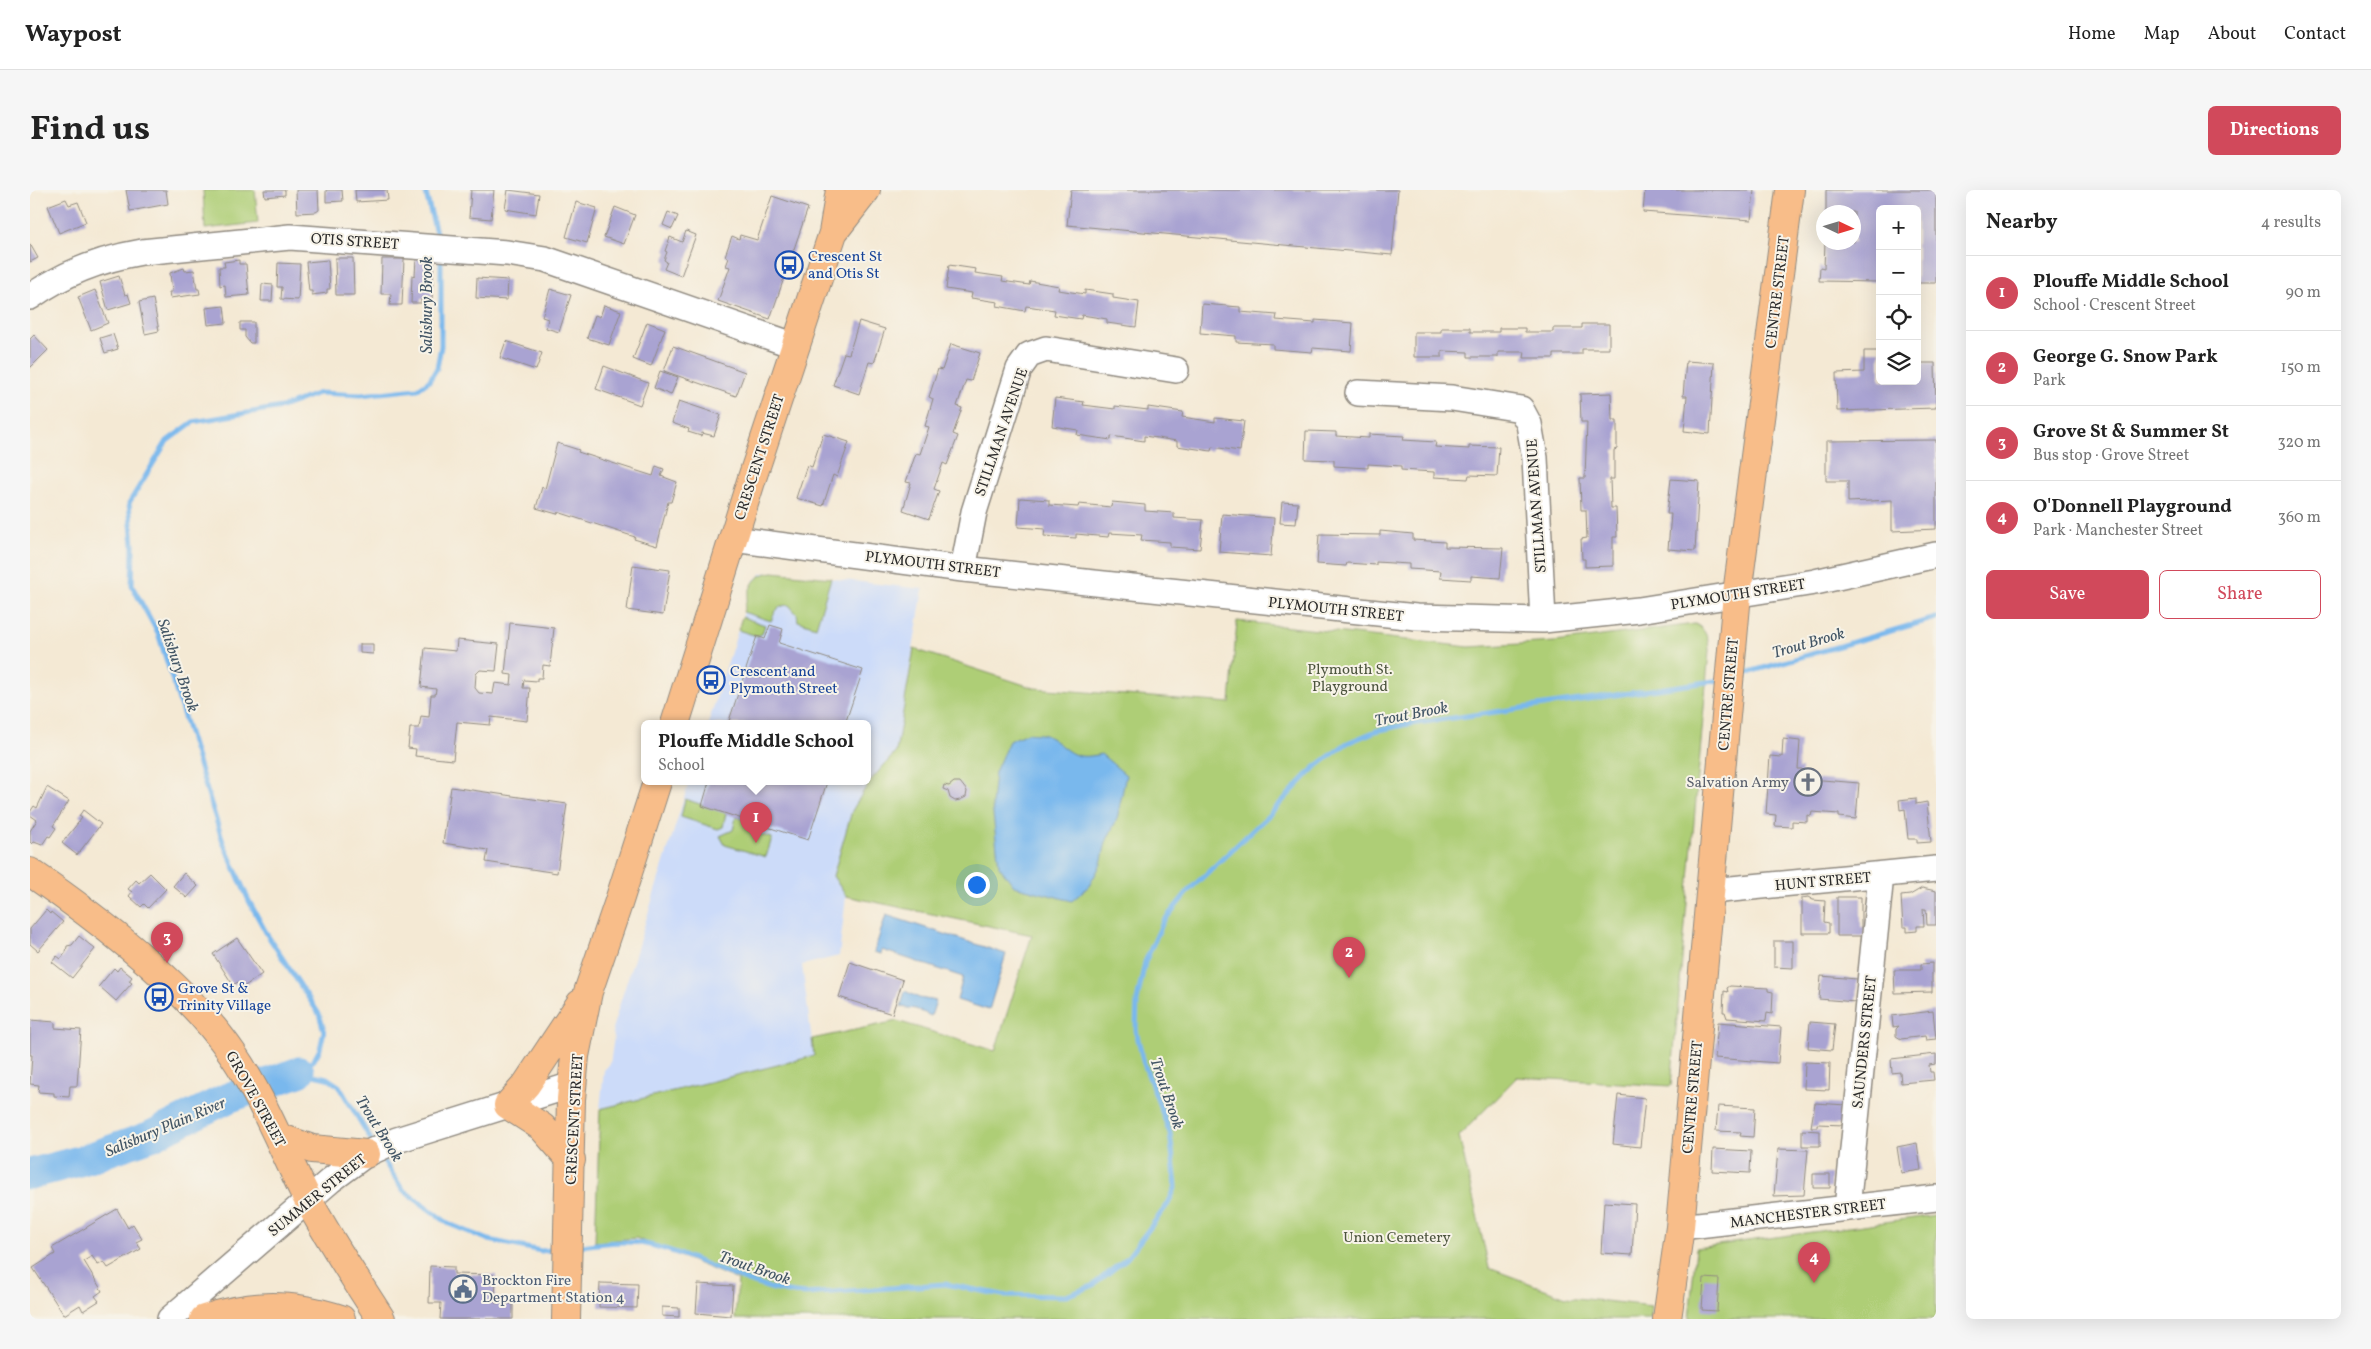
<!DOCTYPE html>
<meta charset="utf-8">
<style>
body{margin:0;font-family:Vollkorn,serif;background:#f6f6f6;color:#222}
.controls{position:absolute;right:15px;top:15px;display:grid;overflow:hidden;border-radius:8px;box-shadow:0 5px 20px #0002}
.controls button{width:45px;height:45px;display:grid;place-items:center;padding:0;border:0;border-bottom:1px solid #e0e0e0;background:#fff;color:#222;font:25px sans-serif}
.compass{position:absolute;left:1786px;top:15px;width:45px;height:45px;border-radius:50%;background:#fff;box-shadow:0 5px 20px #0002;rotate:94deg}
.you{position:absolute;left:946px;top:694px;width:18px;height:18px;margin:-12px;border:4px solid #fff;border-radius:50%;background:#1a73e8;box-shadow:0 0 0 8px #1a73e833}
.badge{display:grid;place-items:center;width:32px;height:32px;border-radius:50%;background:#d1495b;color:#fff;font-size:16px;font-weight:700}
.pin{position:absolute;translate:-50% -41px;filter:drop-shadow(0 1px 2px #0008)}
.pin::after{content:'';position:absolute;top:26px;width:18px;height:15px;background:inherit;clip-path:polygon(0 0,100% 0,50% 100%)}
.popup{position:absolute;left:611px;top:530px;width:230px;height:65px;box-sizing:border-box;display:grid;place-content:center;border-radius:8px;background:#fff;filter:drop-shadow(0 1px 4px #0005);font-size:16px;white-space:nowrap;color:#767676}
.popup b{font-size:19px;color:#222}
.popup::after{content:'';position:absolute;left:50%;top:100%;margin-left:-10px;border:10px solid transparent;border-top-color:#fff}
.list{margin:0;padding:0;list-style:none}
h2{display:flex;justify-content:space-between;align-items:center;height:65px;margin:0;padding:0 20px;font-size:21px}
h2 small{font-size:16px;font-weight:400;color:#767676}
.list li{display:grid;grid-template-columns:32px 1fr auto;gap:15px;align-items:center;box-sizing:border-box;height:75px;padding:0 20px;border-top:1px solid #e0e0e0}
.list b{display:block;font-size:19px;white-space:nowrap}
.list p{margin:0;font-size:16px;white-space:nowrap;color:#767676}
.list em{font-size:16px;font-style:normal;color:#767676}
.actions{display:flex;gap:10px;padding:15px 20px}
.actions a{flex:1;padding:11px 0;border:1px solid #d1495b;border-radius:8px;text-align:center;font-size:18px;color:#d1495b}
.actions .main{background:#d1495b;color:#fff}
.icon{flex:none;width:28px;height:28px;fill:none;stroke:currentColor;stroke-width:2;stroke-linecap:round;stroke-linejoin:round}
.map{position:relative;flex:none;width:1906px;height:1129px;overflow:hidden;border-radius:8px}
header{display:flex;align-items:center;gap:30px;box-sizing:border-box;height:70px;padding:0 25px;background:#fff;border-bottom:1px solid #e0e0e0}
header strong{font-size:24px}
nav{display:flex;gap:28px;margin-inline-start:auto;font-size:18px}
.intro{display:flex;align-items:center;justify-content:space-between;box-sizing:border-box;height:120px;padding:0 30px}
h1{margin:0;font-size:35px}
.button{padding:12px 22px;border-radius:8px;background:#d1495b;color:#fff;font-size:18px;font-weight:700}
main{display:flex;gap:30px;padding:0 30px}
aside{flex:1;background:#fff;border-radius:8px;box-shadow:0 5px 20px #0002}
.map>svg:first-child{display:block}
.built{fill:#ccdbf9}
.green{fill:#aece76;stroke:#6c7c50}
.water{fill:#79b8ed;stroke:#52728c}
.lines{fill:none;stroke-linecap:round;stroke-linejoin:round}
.stream{stroke:#79b8ed;stroke-width:5}
.river{stroke:#79b8ed;stroke-width:31}
.building{fill:#a9a3d2}
.minor-casing{stroke:#908a80;stroke-width:28}
.major-casing{stroke:#908a80;stroke-width:30}
.minor{stroke:#fff;stroke-width:25}
.major{stroke:#f8bd89;stroke-width:28}
.labels{text-anchor:middle;stroke-width:4;stroke-linejoin:round;paint-order:stroke}
.street-label{font-size:15px;fill:#2b2b2b;stroke:#f7f3e8}
.transit-label{font-size:15px;fill:#164399;stroke:#f7f3e8;text-anchor:start}
.park-label{font-size:15px;fill:#4c543e;stroke:#f7f3e8}
.worship-label{font-size:15px;fill:#5b616d;stroke:#f7f3e8;text-anchor:end}
.service-label{font-size:15px;fill:#4e5e75;stroke:#f7f3e8;text-anchor:start}
.water-label{font-size:16px;font-style:italic;fill:#425565;stroke:#f7f3e8}
</style>
<header>
<strong>Waypost</strong>
<nav><a>Home</a><a>Map</a><a>About</a><a>Contact</a></nav>
</header>
<div class="intro"><h1>Find us</h1><a class="button">Directions</a></div>
<main>
<div class="map">
<svg width="1906" height="1129" viewBox="0 0 1906 1129">
<rect width="100%" height="100%" fill="#f7f3e8"/>
<filter id="ink" filterUnits="userSpaceOnUse"><feTurbulence type="fractalNoise" baseFrequency=".02" numOctaves="2"/><feDisplacementMap in="SourceGraphic" scale="10" xChannelSelector="R" yChannelSelector="G"/><feConvolveMatrix kernelMatrix="1 2 1 2 8 2 1 2 1" color-interpolation-filters="sRGB"/></filter>
<filter id="wash" filterUnits="userSpaceOnUse"><feTurbulence type="fractalNoise" baseFrequency=".0096" numOctaves="4" result="noise"/><feDisplacementMap in="SourceGraphic" scale="20" xChannelSelector="R" yChannelSelector="G"/><feGaussianBlur stdDeviation="1.12" result="paint"/><feColorMatrix in="noise" values="0 0 0 0 0 0 0 0 0 0 0 0 0 0 0 0 0 1.4 0 .05"/><feComposite in="paint" operator="in"/></filter>
<g filter="url(#wash)">
<rect width="100%" height="100%" fill="#f4e9d4"/>
<path class="built" d="M743,382L893,399L866,562L839,592L822,621L803,686L816,706L809,766L772,775L784,866L570,919L574,880L580,874L584,847L582,839L659,592H837V534H678L724,390L732,383Z"/>
<path class="green" d="M173,0H225L228,33L175,39Z
M743,382L801,388L786,437L768,431L767,424L759,415C748,415 745,421 741,431L713,422C720,402 719,385 743,382Z
M712,427L735,435L732,444L727,446L708,440Z
M1207,431L1439,457L1525,452L1665,434C1676,439 1678,448 1679,460L1641,896L1487,887L1429,946L1459,1078L1536,1107L1622,1116L1621,1129H705L708,1090L606,1048L565,1052L570,919L784,866L782,849L867,831L965,861L1002,745L816,706L803,686L822,621L839,592L866,562L884,459L1004,498L1200,513Z
M655,609L696,623L693,637L688,639L651,627Z
M706,627L727,633L725,643L742,648L736,667L695,655L690,646L703,640Z
M1906,1025V1129H1659L1666,1058Z"/>
<path class="water" d="M997,543C1003,544 1012,543 1017,546C1039,558 1040,572 1071,564L1096,585L1087,629L1076,652L1071,674L1059,696L1042,711L984,696L969,676L962,615L965,582L979,551Z
M856,725L976,764L959,820L927,810L933,787L852,760L851,764L844,762Z
M875,801L889,808L906,811L901,826L886,819L871,817Z"/>
<g class="lines">
<path class="stream" d="M395,0L408,50
M1709,485L1906,428
M269,882L297,888L309,896L343,953
M269,882L284,870L290,859L294,841L289,824L238,746L219,711L193,652L128,443L102,396L103,355L99,313L137,251L163,232L252,217L289,203L331,205L388,199L399,191L407,178L411,156V66
M350,965L373,1000L419,1034L459,1050L511,1061L529,1059
M545,1057C566,1054 588,1050 610,1053C667,1063 718,1101 776,1104L915,1094L973,1105L1036,1106L1062,1096L1097,1068L1138,1014L1146,996L1140,943L1113,871L1106,840L1107,811L1115,772L1133,732L1159,700L1239,625L1284,578L1317,553L1346,541L1373,535L1691,490"/>
<path class="river" d="M0,984L53,970L121,946L198,908L269,882"/>
</g>
<g id="blocks">
<path class="building" d="M96,0H136L138,14L100,21Z
M234,0H255V5L235,7Z
M266,0H288L289,20L286,22L267,23Z
M296,0H312L313,11L296,12Z
M325,0H357L358,10L326,12Z
M441,0H464L461,29L439,27Z
M478,0L509,4L506,24L475,19Z
M1041,0H1368L1362,65L1037,35Z
M1615,0H1724L1721,30L1613,22Z
M1796,0H1906V93H1887V19H1850V92L1789,91L1790,77L1794,78L1795,52H1824V22H1796Z
M742,6L778,18L740,129L688,111L700,77L696,76L699,68L695,66L702,46L709,49L710,45L727,50Z
M36,9L39,15L48,12L56,32L29,43L18,16Z
M546,12L567,18L557,53L536,47Z
M585,17L605,25L594,54L574,47Z
M638,22L648,26L642,39L633,35Z
M656,41L666,45L651,86L634,79L637,72L634,70L637,62L635,61L640,47L652,52Z
M0,54L8,68L0,72Z
M305,68H323L324,105H306Z
M386,68L404,69L402,109H391V113H381L382,85L385,86Z
M352,69H374L372,115H360L361,104H351Z
M209,70V74H216L219,105L196,107L195,95L190,96L189,77H195L194,72Z
M298,70L300,99H297V103L282,105V101H279L276,72Z
M248,73L270,74L268,110L251,109L252,97H247Z
M919,75L946,79L945,83L973,87L972,91L999,95L1000,91L1029,96L1028,100L1055,104V100L1083,104V108L1109,112L1106,137L1077,133V129L1052,125L1051,129L1024,125L1025,120L996,116L995,121L967,116L968,112L941,108L942,103L916,99Z
M154,78L155,81L164,80L167,99H169L170,104L140,108L139,102H142L140,83Z
M89,86L95,105L98,104L101,113L78,120L70,92Z
M447,88L478,90L477,110L446,108Z
M232,94L243,95L242,111H231Z
M520,99L541,105L529,142L516,138L518,129L512,127Z
M65,100L78,133L61,140L48,107Z
M123,109L129,141L115,144L109,112Z
M1172,114L1210,117V122L1247,125L1246,130L1285,133V130L1323,133L1321,161L1283,158L1282,162L1243,159V154L1206,152V146L1170,143Z
M574,115L591,121L579,155L557,148L565,125L570,127Z
M194,116L196,133L178,135L176,118Z
M829,131L855,139L844,173L839,172L829,204L803,195L814,163L819,164Z
M210,132H224V153H220L215,147V140H210Z
M617,132L635,139L621,176L603,169Z
M1552,134H1579V159H1552V164H1524V168H1494L1495,162H1468V167H1438V162L1412,161V167H1384V142H1411V138H1440V142H1469V138H1495V142H1523V138H1552Z
M83,144L88,159L75,163L70,148Z
M4,145L18,160L0,178V149Z
M476,151L512,163L506,180L470,168Z
M921,154L950,163L941,191L936,190L927,216L932,218L923,244L928,246L917,275L913,273L904,299L909,301L899,329L873,320L881,293L876,292L886,263L890,264L899,237L895,236L903,209L899,207L908,179L912,180Z
M643,156L715,182L706,206L634,181Z
M1834,161H1850V191H1887V173H1905L1906,218L1807,221L1806,183L1834,182Z
M1656,171L1684,173L1680,244L1654,241L1657,206H1653Z
M574,176L618,193L610,215L566,199Z
M630,181L648,187L641,205L624,198Z
M1581,203L1582,230H1587V259L1584,260V289H1580L1581,318H1586L1587,347H1583V376L1555,377V369H1552L1551,349L1557,348L1556,320H1551L1550,288H1555L1557,232H1551L1550,204Z
M1025,208L1054,212L1053,215L1085,219V216L1118,220V217L1153,222L1152,227L1185,232V228L1214,231L1210,261L1182,257L1181,261L1147,256V251L1114,246V251L1081,246V250L1047,245L1048,240L1022,236Z
M649,211L691,225L684,246L672,243L671,246L658,242L659,239L642,233Z
M1276,241L1306,242V246L1339,248V244L1374,246L1373,250L1406,252L1405,257L1439,259V256L1469,257L1467,286L1439,285L1438,289L1404,287V282L1371,280V276L1338,274V278L1304,276V270L1275,269Z
M793,244L819,252L807,287L803,285L793,316L766,308L777,275L782,277Z
M1906,250V339L1862,341V310L1818,312V291H1796V251Z
M527,253L549,260L548,262L623,286L626,276L634,279L631,286L647,292L641,312H638L627,356L604,349L605,347L528,322L527,324L506,318L512,297L515,299Z
M1641,289L1669,291L1665,361L1638,359L1641,324H1637Z
M990,308L1019,310V315L1048,317L1049,314L1081,317L1082,312L1115,315V321L1144,323V328L1173,330L1170,359L1140,357V352L1111,350L1112,345L1079,343L1078,347L1046,344V348L1014,346L1015,339L988,337Z
M1252,312L1268,313L1266,334L1250,333Z
M1192,324L1244,328L1241,366L1189,362Z
M1350,341L1383,344V350L1415,352V357L1473,358L1470,388L1441,386V390L1410,388L1411,381L1379,379V374L1346,372V375L1317,373L1316,376L1287,374L1289,344L1350,345Z
M603,375L640,380L633,425L597,420Z
M480,433L524,438L520,476L513,475L512,488H507V491L494,490L493,498H500L497,531L461,527L460,535L427,532L423,570L385,566L386,559L378,558L380,538H389L391,526L399,527L401,505H405L406,499L391,497L395,458L426,461L427,450L469,454L466,481L450,480L446,484L445,498L449,503L463,504L465,493L481,495L482,485L475,484Z
M740,435L753,439L749,453L833,480L815,534H698L727,446L735,449Z
M330,454H343V464L330,463Z
M1753,549L1770,551L1768,579H1772L1771,585L1780,586V589L1829,593L1826,629L1809,627V624L1782,622L1781,626L1777,625V632L1762,631V637L1745,636L1746,625L1736,624L1740,566L1752,567Z
M679,592H797L778,650L672,616Z
M924,592H930L937,601L936,607L930,610L925,611L920,608L918,601L913,599L914,595L919,596Z
M17,597L39,611L23,636L26,638L20,647L18,646L12,655L4,652L2,654L0,652V641L7,630L0,625V622L4,616L7,618Z
M421,597L537,614L527,683L456,672L458,660L413,653Z
M1886,608V614L1897,612L1901,652L1887,653V649H1878L1875,619L1870,620L1869,610Z
M53,620L71,634L47,665L32,653L52,628L49,626Z
M120,683L136,699L118,718L114,714L111,717L99,706L102,702L98,699L106,690L109,693Z
M154,683L168,696L157,708L143,696Z
M1892,698L1906,701V735H1897L1896,719H1893L1894,736H1887V741L1877,742V737H1873L1871,706L1880,705Z
M1778,707L1783,710L1795,711L1794,732L1799,733V743H1772V708Z
M1807,707H1831V737H1835L1834,746H1807Z
M16,720L20,724L21,722L33,732L8,761L0,754V739Z
M49,746L65,759L42,788L22,772L27,766L31,769L36,762L37,756L42,755Z
M207,748L232,784L212,798L208,792L203,795L183,764Z
M1744,751H1763V778L1744,777Z
M820,772L873,790L862,824L809,807Z
M1902,773V802L1865,803L1864,780H1891V774Z
M90,777L102,787L99,791L102,793L86,811L69,796L84,778L87,781Z
M1791,786L1827,789L1826,812L1789,809Z
M1700,796L1738,798V801L1743,802L1742,824L1737,823L1736,831L1697,828L1695,822H1693L1694,801L1698,802L1697,798Z
M1903,821L1906,849L1896,850L1895,846L1871,849L1866,846V839L1869,836L1863,837L1862,826Z
M0,830L25,832V838L51,840L47,896H40L39,907L24,906V903L8,902L9,895L0,894L2,865H0Z
M1688,832L1751,837L1748,873L1685,868Z
M1780,832L1805,834L1802,860L1778,858Z
M1906,864V874L1899,875L1900,882H1903L1904,890L1871,893L1870,882L1862,883L1861,869Z
M1775,872L1800,873L1799,900L1774,899Z
M1588,905L1615,908L1610,957L1583,954Z
M1785,913L1816,915L1815,935L1787,934V937H1781Z
M1688,916L1725,918L1723,947L1710,946L1711,942L1686,941Z
M1772,940L1790,941V956H1772Z
M1887,953L1891,980L1871,983L1867,957Z
M1683,959L1721,961L1720,983L1682,981Z
M1748,959L1778,960L1774,1005L1744,1006Z
M1783,984H1800V998H1783Z
M1574,1012L1605,1014L1602,1065L1571,1063Z
M87,1019L98,1038L103,1034L112,1049L106,1052L111,1059L78,1078L74,1072L68,1075L62,1066L54,1071L72,1101L65,1106L69,1111L53,1121L50,1115L34,1125L3,1078L25,1064L22,1058Z
M400,1076L424,1077V1084L466,1085L465,1113L483,1114V1129H410L411,1113H399Z
M1674,1088L1689,1089L1687,1121L1672,1120Z
M570,1093L608,1094L607,1118L569,1117Z
M668,1094L703,1096L701,1126L666,1123Z
M632,1117L649,1118V1127L632,1126Z"/>
</g>
</g>
<g filter="url(#ink)">
<use href="#blocks" fill-opacity="0" stroke="#908a80" stroke-width="1"/>
<g class="lines">
<g class="minor-casing">
<path id="minor" d="M0,107C34,83 71,69 112,62L260,47L477,63L515,69L766,156
M1328,203L1422,208L1491,219L1499,234L1505,268L1513,430
M703,349L933,379L1386,427L1513,430L1609,420L1785,392L1906,365
M933,379L944,322L989,179L999,165L1016,159L1146,180
M1681,701L1906,679
M1817,1018L1851,685
M1650,1037L1906,1008
M140,1129L301,990L336,964L367,950L542,895"/>
</g>
<g class="major-casing">
<path id="major" d="M805,40L836,0
M645,534L722,288L803,43L810,0
M0,682C67,728 156,796 202,863C233,908 253,961 278,1010C300,1051 326,1090 351,1129
M248,947L282,959L336,964
M541,970L512,937L478,915L496,895L550,814
M174,1129C224,1113 261,1113 311,1129
M536,1129L541,909L545,866L558,802L588,714L627,592
M1637,1129L1650,1037L1707,404L1760,0"/>
</g>
<use href="#minor" class="minor"/>
<use href="#major" class="major"/>
</g>
</g>
<defs>
<g id="bus-ring" transform="scale(1.4375)"><circle r="9.5" fill="#f7f3e8" stroke="#1a4fb4" stroke-width="1.5"/><path d="M-5-6H5V4H4V6H2V4H-2V6H-4V4H-5ZM-3.5-4V0h7V-4ZM-3.5 1.2v1.5H-2V1.2ZM2 1.2v1.5H3.5V1.2Z" fill="#1a4fb4"/></g>
<g id="church-ring" transform="scale(1.4375)"><circle r="9.5" fill="#f7f3e8" stroke="#6b7280" stroke-width="1.5"/><path d="M-1.2-6h2.4v3.5h3.3v2.4h-3.3V6h-2.4V-.1h-3.3v-2.4h3.3Z" fill="#6b7280"/></g>
<g id="civic-ring" transform="scale(1.4375)"><circle r="9.5" fill="#f7f3e8" stroke="#5c6f8a" stroke-width="1.5"/><path d="M-.6-6.5H3V-4.5H.6V-3L4-1V1h2V6H-6V1h2V-1L-.6-3ZM-1.2 2.5V6h2.4V2.5Z" fill="#5c6f8a"/></g>
</defs>
<g fill-rule="evenodd">
<use href="#bus-ring" x="759" y="75"/>
<use href="#bus-ring" x="681" y="490"/>
<use href="#church-ring" x="1778" y="592"/>
<use href="#bus-ring" x="129" y="807"/>
<use href="#civic-ring" x="433" y="1099"/>
</g>
<g class="labels">
<g class="street-label">
<text transform="translate(325 51) rotate(4)" y="5">OTIS STREET</text>
<text transform="translate(1747 102) rotate(-83)" y="5">CENTRE STREET</text>
<text transform="translate(971 242) rotate(-71)" y="5">STILLMAN AVENUE</text>
<text transform="translate(729 267) rotate(-72)" y="5">CRESCENT STREET</text>
<text transform="translate(1506 316) rotate(-94)" y="5">STILLMAN AVENUE</text>
<text transform="translate(903 374) rotate(7)" y="5">PLYMOUTH STREET</text>
<text transform="translate(1708 404) rotate(-9)" y="5">PLYMOUTH STREET</text>
<text transform="translate(1306 419) rotate(6)" y="5">PLYMOUTH STREET</text>
<text transform="translate(1698 504) rotate(-85)" y="5">CENTRE STREET</text>
<text transform="translate(1793 691) rotate(-5)" y="5">HUNT STREET</text>
<text transform="translate(1834 852) rotate(-84)" y="5">SAUNDERS STREET</text>
<text transform="translate(1662 907) rotate(-85)" y="5">CENTRE STREET</text>
<text transform="translate(226 909) rotate(61)" y="5">GROVE STREET</text>
<text transform="translate(544 929) rotate(-87)" y="5">CRESCENT STREET</text>
<text transform="translate(287 1005) rotate(-39)" y="5">SUMMER STREET</text>
<text transform="translate(1778 1023) rotate(-7)" y="5">MANCHESTER STREET</text>
</g>
<g class="transit-label">
<text x="778" y="71">Crescent St<tspan x="778" dy="17">and Otis St</tspan></text>
<text x="700" y="486">Crescent and<tspan x="700" dy="17">Plymouth Street</tspan></text>
<text x="148" y="803">Grove St &amp;<tspan x="148" dy="17">Trinity Village</tspan></text>
</g>
<g class="park-label">
<text x="1320" y="484">Plymouth St.<tspan x="1320" dy="17">Playground</tspan></text>
<text x="1367" y="1052">Union Cemetery</text>
</g>
<g class="worship-label">
<text x="1759" y="597">Salvation Army</text>
</g>
<g class="service-label">
<text x="452" y="1095">Brockton Fire<tspan x="452" dy="17">Department Station 4</tspan></text>
</g>
<g class="water-label">
<text transform="translate(396 115) rotate(-90)" y="6">Salisbury Brook</text>
<text transform="translate(1778 452) rotate(-16)" y="6">Trout Brook</text>
<text transform="translate(149 475) rotate(71)" y="6">Salisbury Brook</text>
<text transform="translate(1381 523) rotate(-11)" y="6">Trout Brook</text>
<text transform="translate(1138 903) rotate(71)" y="6">Trout Brook</text>
<text transform="translate(135 936) rotate(-23)" y="6">Salisbury Plain River</text>
<text transform="translate(350 938) rotate(58)" y="6">Trout Brook</text>
<text transform="translate(725 1077) rotate(19)" y="6">Trout Brook</text>
</g>
</g>
</svg>
<div class="controls">
<button>+</button>
<button>−</button>
<button><svg class="icon" aria-label="locate" viewBox="0 0 24 24"><circle cx="12" cy="12" r="6"/><path d="M12 2v4M12 18v4M2 12h4M18 12h4"/></svg></button>
<button><svg class="icon" aria-label="layers" viewBox="0 0 24 24"><path d="M12 4l9 5-9 5-9-5zM3 14l9 5 9-5"/></svg></button>
</div>
<svg class="compass" viewBox="-18 -18 36 36"><path d="M0-13l5 13h-10z" fill="#e53935"/><path d="M0 13l5-13h-10z" fill="#767676"/></svg>
<div class="you"></div>
<div class="pin badge" style="left:726px;top:653px">1</div>
<div class="popup"><b>Plouffe Middle School</b>School</div>
<div class="pin badge" style="left:1319px;top:788px">2</div>
<div class="pin badge" style="left:137px;top:773px">3</div>
<div class="pin badge" style="left:1784px;top:1093px">4</div>
</div>
<aside>
<h2>Nearby<small>4 results</small></h2>
<ul class="list">
<li><span class="badge">1</span><div><b>Plouffe Middle School</b><p>School · Crescent Street</p></div><em>90 m</em></li>
<li><span class="badge">2</span><div><b>George G. Snow Park</b><p>Park</p></div><em>150 m</em></li>
<li><span class="badge">3</span><div><b>Grove St &amp; Summer St</b><p>Bus stop · Grove Street</p></div><em>320 m</em></li>
<li><span class="badge">4</span><div><b>O'Donnell Playground</b><p>Park · Manchester Street</p></div><em>360 m</em></li>
</ul>
<div class="actions"><a class="main">Save</a><a>Share</a></div>
</aside>
</main>
